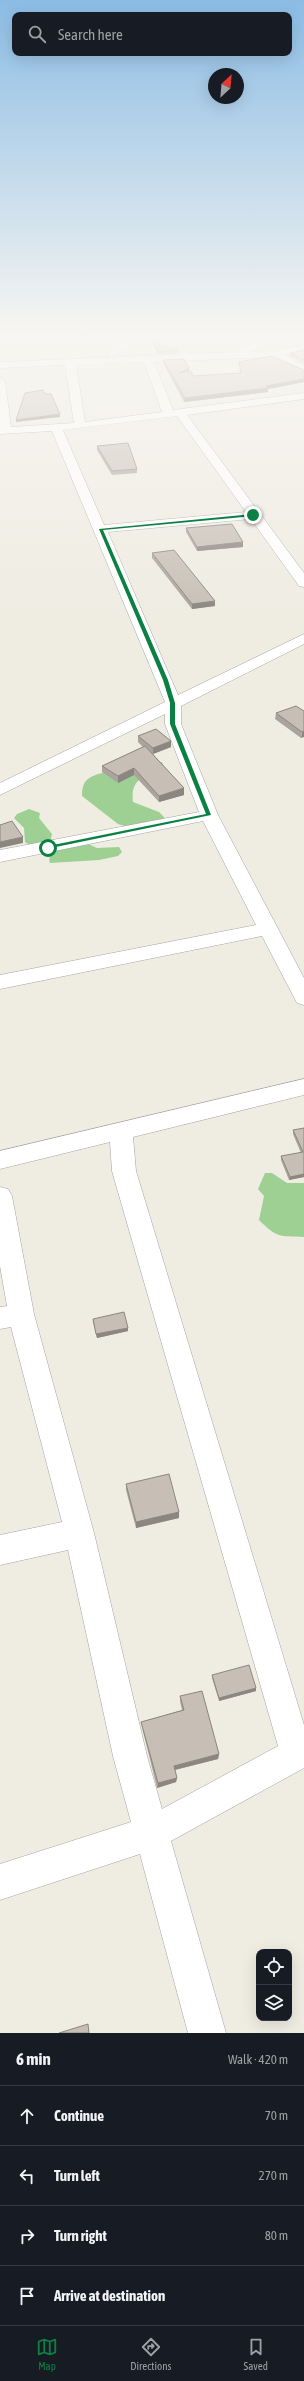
<!DOCTYPE html>
<meta charset="utf-8">
<style>
body{margin:0;font-family:"Asap Condensed",sans-serif;background:#242831;color:#f1f3f6}
.controls{position:absolute;right:12px;bottom:12px;display:grid;overflow:hidden;border-radius:8px;box-shadow:0 4px 16px #0002}
.controls button{width:36px;height:36px;display:grid;place-items:center;padding:0;border:0;border-bottom:1px solid #363941;background:#171b24;color:#f1f3f6;font:20px sans-serif}
.compass{position:absolute;left:208px;top:68px;width:36px;height:36px;border-radius:50%;background:#171b24;box-shadow:0 4px 16px #0002;rotate:26deg}
.stop{position:absolute;width:12px;height:12px;margin:-9px;border:3px solid #0b8043;border-radius:50%;background:#fff}
.stop.end{background:#0b8043;border-color:#fff;box-shadow:0 1px 4px #0008}
.list{margin:0;padding:0;list-style:none}
h2{display:flex;justify-content:space-between;align-items:center;height:52px;margin:0;padding:0 16px;font-size:17px}
h2 small{font-size:13px;font-weight:400;color:#9ea1a6}
.list li{display:grid;grid-template-columns:26px 1fr auto;gap:12px;align-items:center;box-sizing:border-box;height:60px;padding:0 16px;border-top:1px solid #363941}
.list b{display:block;font-size:15px;white-space:nowrap}
.list em{font-size:13px;font-style:normal;color:#9ea1a6}
.icon{flex:none;width:22px;height:22px;fill:none;stroke:currentColor;stroke-width:2;stroke-linecap:round;stroke-linejoin:round}
.map{position:relative;flex:none;width:304px;height:2033px;overflow:hidden}
.search{position:absolute;background:#171b24;box-shadow:0 4px 16px #0002;left:12px;right:12px;top:12px;height:44px;display:flex;align-items:center;gap:10px;box-sizing:border-box;padding:0 14px;border-radius:8px;color:#9ea1a6;font-size:15px}
.sheet{height:292px;background:#171b24}
nav{display:flex;justify-content:space-around;align-items:center;box-sizing:border-box;height:56px;border-top:1px solid #363941;background:#171b24;font-size:11px;color:#9ea1a6}
nav a{display:grid;justify-items:center;gap:2px}
nav .on{color:#0b8043}
.map>svg:first-child{display:block}
.forest{fill:#9ed094}
.lines{fill:none;stroke-linecap:round;stroke-linejoin:round}
.street-casing{stroke:#a4a4a4;stroke-width:1}
.street{fill:#fff;fill-rule:evenodd}
.wall{fill:#aba49c}
.shaded-wall{fill:#8b867f}
.building{fill:#c7bfb5;stroke:#8b867f}
.route{fill:#0b8043}
</style>
<div class="map">
<svg width="304" height="2033" viewBox="0 0 304 2033">
<rect width="100%" height="100%" fill="#efece2"/>
<path class="forest" d="M162,762L165,770C146,776 130,777 133,802L159,812L166,819L132,828L118,824L82,796C82,789 83,783 88,779C99,770 147,765 162,762Z
M29,809L40,813L39,818L52,834L50,843L30,845L25,842L24,828L14,818L17,814Z
M84,842L97,848L119,847L122,852L118,856L99,860L50,863C47,855 55,849 60,844Z
M265,1173H272L287,1183H304V1237C279,1236 277,1238 259,1220L264,1196L258,1189Z"/>
<g class="lines">
<g class="street-casing">
<path id="street" d="M53,333H74L123,344L142,333H155L111,357L106,354L115,348Z
M266,333H279L251,352L272,351L304,345V351L283,355L304,365V372L270,357L154,362L173,410L304,393V399L187,415L304,573V587L299,586L251,519L108,532L178,695L304,634V644L181,706V724L218,815L304,978V1005L297,1003L262,936L0,989V975L256,925L203,821L0,862V850L199,812L165,724V714L0,795V783L165,702L52,431L0,434V378L5,381L11,427L74,423L65,365L0,368V362L238,352ZM144,362L162,412L85,422L76,365ZM177,416L246,512L104,525L63,430Z
M304,1079V1095L133,1137L136,1171L304,1725V1768L171,1841L226,2033H188L140,1854L0,1900V1864L131,1822L113,1756L68,1550L0,1565V1535L62,1522L11,1327L0,1329V1307L7,1306L0,1266V1187L8,1189L12,1196L34,1314L94,1533L147,1756L162,1809L278,1746L112,1171L110,1142L0,1169V1151Z"/>
</g>
<use href="#street" class="street"/>
</g>
<path class="wall" d="M154,343L179,350V353L158,354L154,346Z
M304,350V363L289,356L290,353Z
M163,360L189,368V371L193,376L240,373L239,362L304,370V382L268,389V392L184,402L163,363Z
M97,446L137,469V473L112,475L97,450Z
M186,528L243,542V547L197,551L186,532Z
M152,553L215,606L192,609L152,558Z
M304,711L301,738L275,719L276,713Z
M138,736L171,747L153,754L151,752L184,788V795L159,802L134,775L118,783L102,772V766L143,747L138,742Z
M304,1128V1177L289,1180L281,1160V1156L301,1153L293,1134V1130Z
M93,1319L128,1328V1331L97,1338L93,1322Z
M126,1484L179,1512V1518L136,1528L126,1490Z
M212,1675L256,1688V1691L219,1701L212,1678Z
M180,1696L219,1754L218,1759L175,1770L177,1778L176,1782L157,1788L142,1727L141,1722L182,1710L180,1701Z"/>
<path class="shaded-wall" d="M189,368V371L179,373Z
M304,379V382L268,389V392L184,402L185,398L266,386Z
M60,414V417L16,422V420Z
M243,542V547L197,551V547Z
M215,601V606L192,609V604Z
M304,731V737L301,738L302,732Z
M171,741V747L153,754V748Z
M134,768V775L118,783V776Z
M184,788V795L159,802V796Z
M23,837V843L0,848V842Z
M304,1174V1177L289,1180L290,1177Z
M128,1328V1331L97,1338L96,1334Z
M179,1512V1518L136,1528V1522Z
M256,1688V1691L219,1701V1698Z
M219,1754L218,1759L174,1770V1766Z
M177,1778L176,1782L157,1788L158,1783Z"/>
<path class="building" d="M154,343L179,350L158,351Z
M304,350V360L290,353Z
M272,356L304,370V379L266,386L268,388L185,398L163,360L184,359L189,368L179,373L191,371L193,376L241,373L239,362Z
M43,390L45,394H51L60,414L16,420L25,393Z
M128,443L137,469L112,471L97,446Z
M232,524L243,542L197,547L186,528Z
M174,550L215,601L192,604L152,553Z
M296,706L304,711V731L302,732L276,713Z
M156,729L171,741L153,748L138,736Z
M145,746L184,788L159,796L134,768L118,776L102,766Z
M12,821L23,837L0,842V825Z
M304,1128V1174L290,1177L281,1156L303,1152L293,1130Z
M124,1312L128,1328L96,1334L93,1319Z
M169,1474L179,1512L136,1522L126,1484Z
M249,1665L256,1688L219,1698L212,1675Z
M202,1691L219,1754L174,1766L177,1778L158,1783L141,1722L184,1710L180,1696Z
M88,2024L89,2033H59Z"/>
<linearGradient id="sky" x2="0" y2="1"><stop stop-color="#8bbce4"/><stop offset="0.54" stop-color="#f8f6f2"/><stop offset="1" stop-color="#f8f6f2" stop-opacity="0"/></linearGradient>
<rect width="304" height="618" fill="url(#sky)"/>
<path class="route" d="M253,514L254,516L103,530L168,680L175,703V724L211,815L46,849L48,846L206,814L170,724V703L163,680L99,529Z"/>
</svg>
<div class="controls">
<button><svg class="icon" aria-label="locate" viewBox="0 0 24 24"><circle cx="12" cy="12" r="6"/><path d="M12 2v4M12 18v4M2 12h4M18 12h4"/></svg></button>
<button><svg class="icon" aria-label="layers" viewBox="0 0 24 24"><path d="M12 4l9 5-9 5-9-5zM3 14l9 5 9-5"/></svg></button>
</div>
<svg class="compass" viewBox="-18 -18 36 36"><path d="M0-13l5 13h-10z" fill="#e53935"/><path d="M0 13l5-13h-10z" fill="#9ea1a6"/></svg>
<div class="stop" style="left:48px;top:848px"></div>
<div class="stop end" style="left:253px;top:515px"></div>
<div class="search"><svg class="icon" aria-label="search" viewBox="0 0 24 24"><circle cx="10" cy="10" r="6"/><path d="M15 15l6 6"/></svg>Search here</div>
</div>
<section class="sheet">
<h2>6 min<small>Walk · 420 m</small></h2>
<ul class="list">
<li><svg class="icon" aria-label="ahead" viewBox="0 0 24 24"><path d="M12 20V5M6 11l6-6 6 6"/></svg><div><b>Continue</b></div><em>70 m</em></li>
<li><svg class="icon" aria-label="left" viewBox="0 0 24 24"><path d="M17 20v-9H6M10 6l-5 5 5 5"/></svg><div><b>Turn left</b></div><em>270 m</em></li>
<li><svg class="icon" aria-label="right" viewBox="0 0 24 24"><path d="M7 20v-9h11M14 6l5 5-5 5"/></svg><div><b>Turn right</b></div><em>80 m</em></li>
<li><svg class="icon" aria-label="arrive" viewBox="0 0 24 24"><path d="M6 21V4h12l-3 4 3 4H6"/></svg><div><b>Arrive at destination</b></div></li>
</ul>
</section>
<nav>
<a class="on"><svg class="icon" aria-label="map" viewBox="0 0 24 24"><path d="M3 6l6-2 6 2 6-2v14l-6 2-6-2-6 2zM9 4v14M15 6v14"/></svg>Map</a>
<a><svg class="icon" aria-label="directions" viewBox="0 0 24 24"><path d="M12 3l9 9-9 9-9-9zM9 14v-3h6M13 9l2 2-2 2"/></svg>Directions</a>
<a><svg class="icon" aria-label="saved" viewBox="0 0 24 24"><path d="M7 4h10v16l-5-4-5 4z"/></svg>Saved</a>
</nav>
